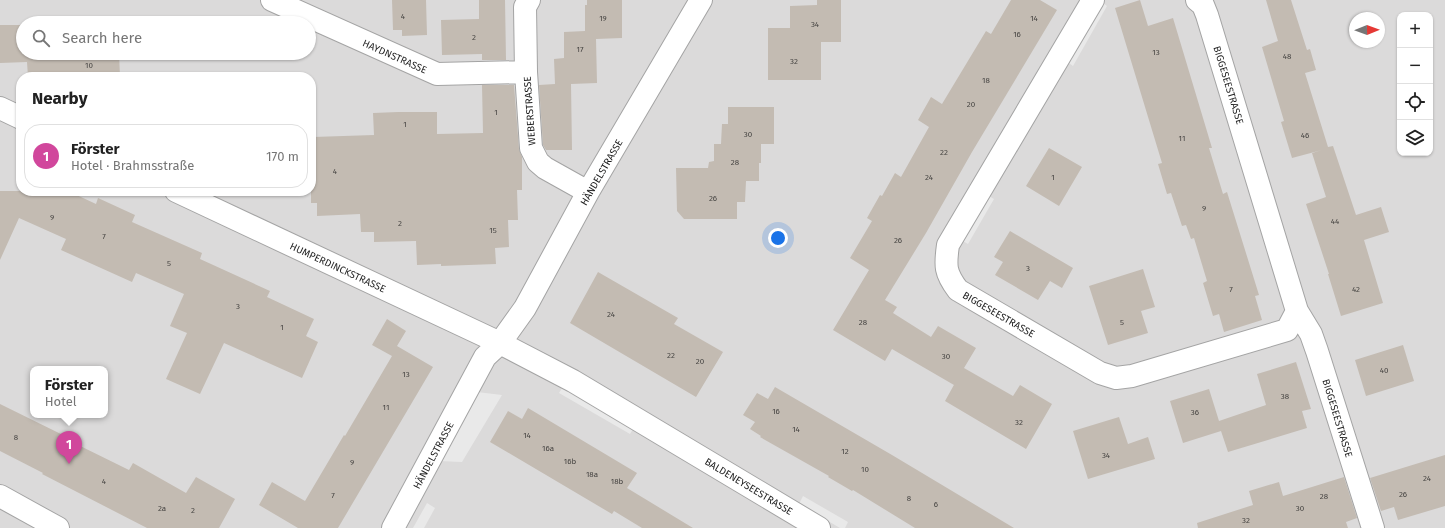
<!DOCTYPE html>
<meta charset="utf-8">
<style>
body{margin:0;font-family:"Fira Sans",sans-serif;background:#f2f2f2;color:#222}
.controls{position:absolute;right:12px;top:12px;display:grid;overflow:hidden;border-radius:8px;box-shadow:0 1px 3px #0004}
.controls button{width:36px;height:36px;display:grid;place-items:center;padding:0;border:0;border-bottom:1px solid #e0e0e0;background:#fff;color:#222;font:20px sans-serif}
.compass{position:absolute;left:1349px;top:12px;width:36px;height:36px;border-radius:50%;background:#fff;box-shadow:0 1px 3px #0004;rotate:89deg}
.you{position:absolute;left:778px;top:238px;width:14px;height:14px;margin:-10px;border:3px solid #fff;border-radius:50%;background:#1a73e8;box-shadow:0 0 0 6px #1a73e833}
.badge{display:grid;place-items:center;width:26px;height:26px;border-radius:50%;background:#c91800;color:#fff;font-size:13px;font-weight:700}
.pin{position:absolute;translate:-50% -33px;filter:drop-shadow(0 1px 2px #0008)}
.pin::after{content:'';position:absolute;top:21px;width:14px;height:12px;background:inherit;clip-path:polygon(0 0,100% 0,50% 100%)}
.popup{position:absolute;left:30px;top:366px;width:78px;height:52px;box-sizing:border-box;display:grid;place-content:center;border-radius:8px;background:#fff;filter:drop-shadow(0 1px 3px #0005);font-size:13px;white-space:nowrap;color:#767676}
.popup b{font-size:15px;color:#222}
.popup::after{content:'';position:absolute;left:50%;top:100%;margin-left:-8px;border:8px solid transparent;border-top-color:#fff}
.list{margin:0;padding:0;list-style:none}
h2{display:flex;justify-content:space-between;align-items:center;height:52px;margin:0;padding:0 16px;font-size:17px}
h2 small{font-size:13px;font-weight:400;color:#767676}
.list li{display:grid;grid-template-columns:26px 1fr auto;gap:12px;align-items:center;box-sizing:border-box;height:64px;margin:0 8px 8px;padding:0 8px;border:1px solid #e0e0e0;border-radius:16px}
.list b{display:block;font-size:15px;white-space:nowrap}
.list p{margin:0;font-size:13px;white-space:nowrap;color:#767676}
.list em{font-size:13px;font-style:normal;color:#767676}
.icon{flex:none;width:22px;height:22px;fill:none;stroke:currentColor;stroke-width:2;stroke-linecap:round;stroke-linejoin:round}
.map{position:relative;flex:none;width:1445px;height:528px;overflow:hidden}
.search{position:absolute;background:#fff;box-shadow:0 1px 3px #0004;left:16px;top:16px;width:300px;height:44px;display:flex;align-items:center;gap:10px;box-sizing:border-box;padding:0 14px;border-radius:22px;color:#767676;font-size:15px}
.panel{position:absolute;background:#fff;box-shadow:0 1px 3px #0004;left:16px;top:72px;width:300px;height:124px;border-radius:16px}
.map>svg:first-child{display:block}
.residential{fill:#dbdada;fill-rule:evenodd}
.parking{fill:#e9e9e9}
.building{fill:#c3bbb2}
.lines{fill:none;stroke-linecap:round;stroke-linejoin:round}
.minor-casing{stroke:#a4a4a4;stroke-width:24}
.minor{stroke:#fff;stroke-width:22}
.labels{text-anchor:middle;stroke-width:3;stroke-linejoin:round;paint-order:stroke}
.number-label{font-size:8px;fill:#464442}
.street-label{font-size:10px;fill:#1d1d1d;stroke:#fff}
</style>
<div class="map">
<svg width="1445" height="528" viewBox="0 0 1445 528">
<rect width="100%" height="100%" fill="#eeece2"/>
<path class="residential" d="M0,0H1445V528H0ZM1400,15H1430V153H1400ZM1355,18H1379V42H1355ZM23,23H309V53H23ZM21,77H311V191H21ZM33,369H105V415H33Z"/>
<path class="parking" d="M1100,1L1107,6L1073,66L1066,61Z
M987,195L994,199L968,244L961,240Z
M564,385L634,427L630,434L559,393Z
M477,392L502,395L462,462L438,461Z
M803,496L848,522L845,528H840L799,504Z
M427,503L435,508L424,528H413Z"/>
<path class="building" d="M392,0H426L427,35L402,36V30H393Z
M479,0H505L506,60H482V54L442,55L441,20L479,19Z
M587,0H622V38L596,39L597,83L571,84L572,150H546L543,145L539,85L555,84L554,59L564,58V32L585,31V5H587Z
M817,0H841V42H821V80H768V28H790V6L817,5Z
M1011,0H1040L1057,10L972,152L926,233L885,300L897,307L893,313L931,337L938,326L976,348L964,368L1013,396L1020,385L1052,404L1026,449L945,401L960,374L954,385L892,349L885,361L833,330L869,270L850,258L872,221L867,218L880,195L882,196L895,173L901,177L929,127L918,120L931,97L942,104L986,31L991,34Z
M1140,0L1148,26L1173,18L1212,148H1209L1223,194L1227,192L1259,295L1255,296L1262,320L1224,332L1219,314L1213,316L1203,283L1207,281L1194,238L1191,239L1186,225L1182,226L1171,193L1167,194L1158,164L1162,163L1115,8Z
M1266,0H1291L1307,50L1310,49L1316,70L1305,73L1328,147L1333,146L1356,215L1381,207L1389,232L1364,240L1383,303L1341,316L1328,274H1329L1306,204L1326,197L1312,153L1322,150L1292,158L1281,122L1284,121L1262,47L1278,41Z
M0,25H23V53H27V54V53H119L120,77H28L27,62L0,63Z
M482,85H514L519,149L522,157V190H517L518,220H508L509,247L495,248L496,264L441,266V264L417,265L416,241L374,242V232H361L360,214L317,216V203H311V150H314L313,137L374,135L373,113L398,112H437V134L483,133Z
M728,107H774V144H761V163H759V181H746L745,202H737V219H684L677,211L676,168H708L709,162L714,161V144H721L722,124H728Z
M1049,148L1082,167L1059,206L1026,186Z
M0,191H68L96,204L98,198L135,215L132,222L202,253L200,259L270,291L267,297L314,319L306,336L318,342L302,378L224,343L200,394L166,379L187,333L170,326L184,294L136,273L132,282L61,250L66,239L19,218L0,260Z
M1010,231L1073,268L1062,288L1050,281L1038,300L995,275L1003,262L994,257Z
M1143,269L1155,307L1141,311L1148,333L1108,345L1089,286Z
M598,272L678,318L674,324L723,352L696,397L570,323Z
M387,319L406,331L397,346L433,367L338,528H298L259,505L272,482L305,501L344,435L345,436L392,356L372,345Z
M1403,345L1414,381L1366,396L1355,360Z
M1296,362L1311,409L1302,411L1307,428L1228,452L1221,431L1183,443L1170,401L1209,389L1219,421L1266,405L1257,374Z
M775,387L892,455L1014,528H915L853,490L852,491L828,477L829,476L760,437L761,436L750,429L755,422L743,415L757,393L768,399Z
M0,404L69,438L68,440L129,470L133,463L186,493L196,477L235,499L219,528H147L42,474L43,473L0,451Z
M528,408L637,473L627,488L693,528H642L614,511L612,514L490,442L508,411L522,419Z
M1119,417L1128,444L1148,437L1155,459L1088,479L1073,431Z
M1445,455V506L1398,520L1394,507L1381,511L1370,478Z
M1344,477L1357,518L1346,522L1348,528H1198L1197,523L1253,505L1249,491L1279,482L1283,496Z"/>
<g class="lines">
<g class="minor-casing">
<path id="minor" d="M272,0L437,74L526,72
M529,0L525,7L526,72L531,148L538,162L545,168L588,192
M1093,0L948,245C945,266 945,273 958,290L1100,373L1116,378L1132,376L1287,330L1297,311
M1197,0L1203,5L1207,15L1297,311L1311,334L1317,351L1373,528
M0,108L21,118
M176,191L500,343L573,381L819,528
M0,496L58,528
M393,528L485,357L500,343L525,308L588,192L701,0"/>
</g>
<use href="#minor" class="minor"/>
</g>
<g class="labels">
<g class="number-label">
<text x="403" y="19">4</text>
<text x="603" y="21">19</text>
<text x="1034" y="21">14</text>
<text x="815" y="27">34</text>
<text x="1017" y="37">16</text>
<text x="474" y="40">2</text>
<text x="580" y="52">17</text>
<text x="1156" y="55">13</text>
<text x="1287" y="59">48</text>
<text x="794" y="64">32</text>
<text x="89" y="68">10</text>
<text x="986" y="83">18</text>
<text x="971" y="107">20</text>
<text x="496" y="115">1</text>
<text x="405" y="127">1</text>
<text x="748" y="137">30</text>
<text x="1305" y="138">46</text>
<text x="1182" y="141">11</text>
<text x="944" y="155">22</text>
<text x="735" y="165">28</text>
<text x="335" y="174">4</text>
<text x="929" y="180">24</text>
<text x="1053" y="180">1</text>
<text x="713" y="201">26</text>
<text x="1204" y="211">9</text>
<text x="52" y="220">9</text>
<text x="1335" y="224">44</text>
<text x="400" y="226">2</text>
<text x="493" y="233">15</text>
<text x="104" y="239">7</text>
<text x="898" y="243">26</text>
<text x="169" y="266">5</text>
<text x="1028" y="271">3</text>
<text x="1231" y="292">7</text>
<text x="1356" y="292">42</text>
<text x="238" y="309">3</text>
<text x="611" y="317">24</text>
<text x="863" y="325">28</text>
<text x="1122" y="325">5</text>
<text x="282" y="330">1</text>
<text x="671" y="358">22</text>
<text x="946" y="359">30</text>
<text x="700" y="364">20</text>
<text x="1384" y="373">40</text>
<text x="406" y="377">13</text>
<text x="1285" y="399">38</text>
<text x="386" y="410">11</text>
<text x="776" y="414">16</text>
<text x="1195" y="415">36</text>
<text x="1019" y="425">32</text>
<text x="796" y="432">14</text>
<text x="527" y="438">14</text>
<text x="16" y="440">8</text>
<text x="548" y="451">16a</text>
<text x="845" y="454">12</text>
<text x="1106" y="458">34</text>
<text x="570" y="464">16b</text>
<text x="352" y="465">9</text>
<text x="865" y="472">10</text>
<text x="592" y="477">18a</text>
<text x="1427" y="481">24</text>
<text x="104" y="484">4</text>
<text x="617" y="484">18b</text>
<text x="1403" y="497">26</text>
<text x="333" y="498">7</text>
<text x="1324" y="499">28</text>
<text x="909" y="501">8</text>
<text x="936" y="507">6</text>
<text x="162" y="511">2a</text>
<text x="1300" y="511">30</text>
<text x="193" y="513">2</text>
<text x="1246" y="523">32</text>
</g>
<g class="street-label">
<text transform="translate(395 56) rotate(24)" y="4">HAYDNSTRASSE</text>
<text transform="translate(1229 85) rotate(73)" y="4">BIGGESEESTRASSE</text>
<text transform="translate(529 111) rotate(-94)" y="4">WEBERSTRASSE</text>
<text transform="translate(601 172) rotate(-60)" y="4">HÄNDELSTRASSE</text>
<text transform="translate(338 267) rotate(25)" y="4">HUMPERDINCKSTRASSE</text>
<text transform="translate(999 314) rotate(30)" y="4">BIGGESEESTRASSE</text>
<text transform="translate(1338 418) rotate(73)" y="4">BIGGESEESTRASSE</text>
<text transform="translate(433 455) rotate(-62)" y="4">HÄNDELSTRASSE</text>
<text transform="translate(749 486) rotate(31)" y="4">BALDENEYSEESTRASSE</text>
</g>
</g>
</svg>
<div class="controls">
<button>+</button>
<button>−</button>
<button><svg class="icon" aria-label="locate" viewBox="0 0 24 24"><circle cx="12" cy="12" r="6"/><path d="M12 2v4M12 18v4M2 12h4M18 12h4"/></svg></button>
<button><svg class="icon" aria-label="layers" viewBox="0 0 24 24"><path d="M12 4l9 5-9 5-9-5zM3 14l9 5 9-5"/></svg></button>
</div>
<svg class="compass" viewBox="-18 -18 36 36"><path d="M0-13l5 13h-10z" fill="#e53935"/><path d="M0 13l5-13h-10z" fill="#767676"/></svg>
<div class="you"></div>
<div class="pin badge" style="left:69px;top:464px;background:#d1479c">1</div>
<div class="popup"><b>Förster</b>Hotel</div>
<div class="search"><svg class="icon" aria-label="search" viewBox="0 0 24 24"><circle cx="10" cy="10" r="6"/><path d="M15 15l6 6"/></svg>Search here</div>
<section class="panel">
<h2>Nearby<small></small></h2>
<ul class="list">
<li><span class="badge" style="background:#d1479c">1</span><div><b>Förster</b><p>Hotel · Brahmsstraße</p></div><em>170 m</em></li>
</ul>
</section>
</div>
